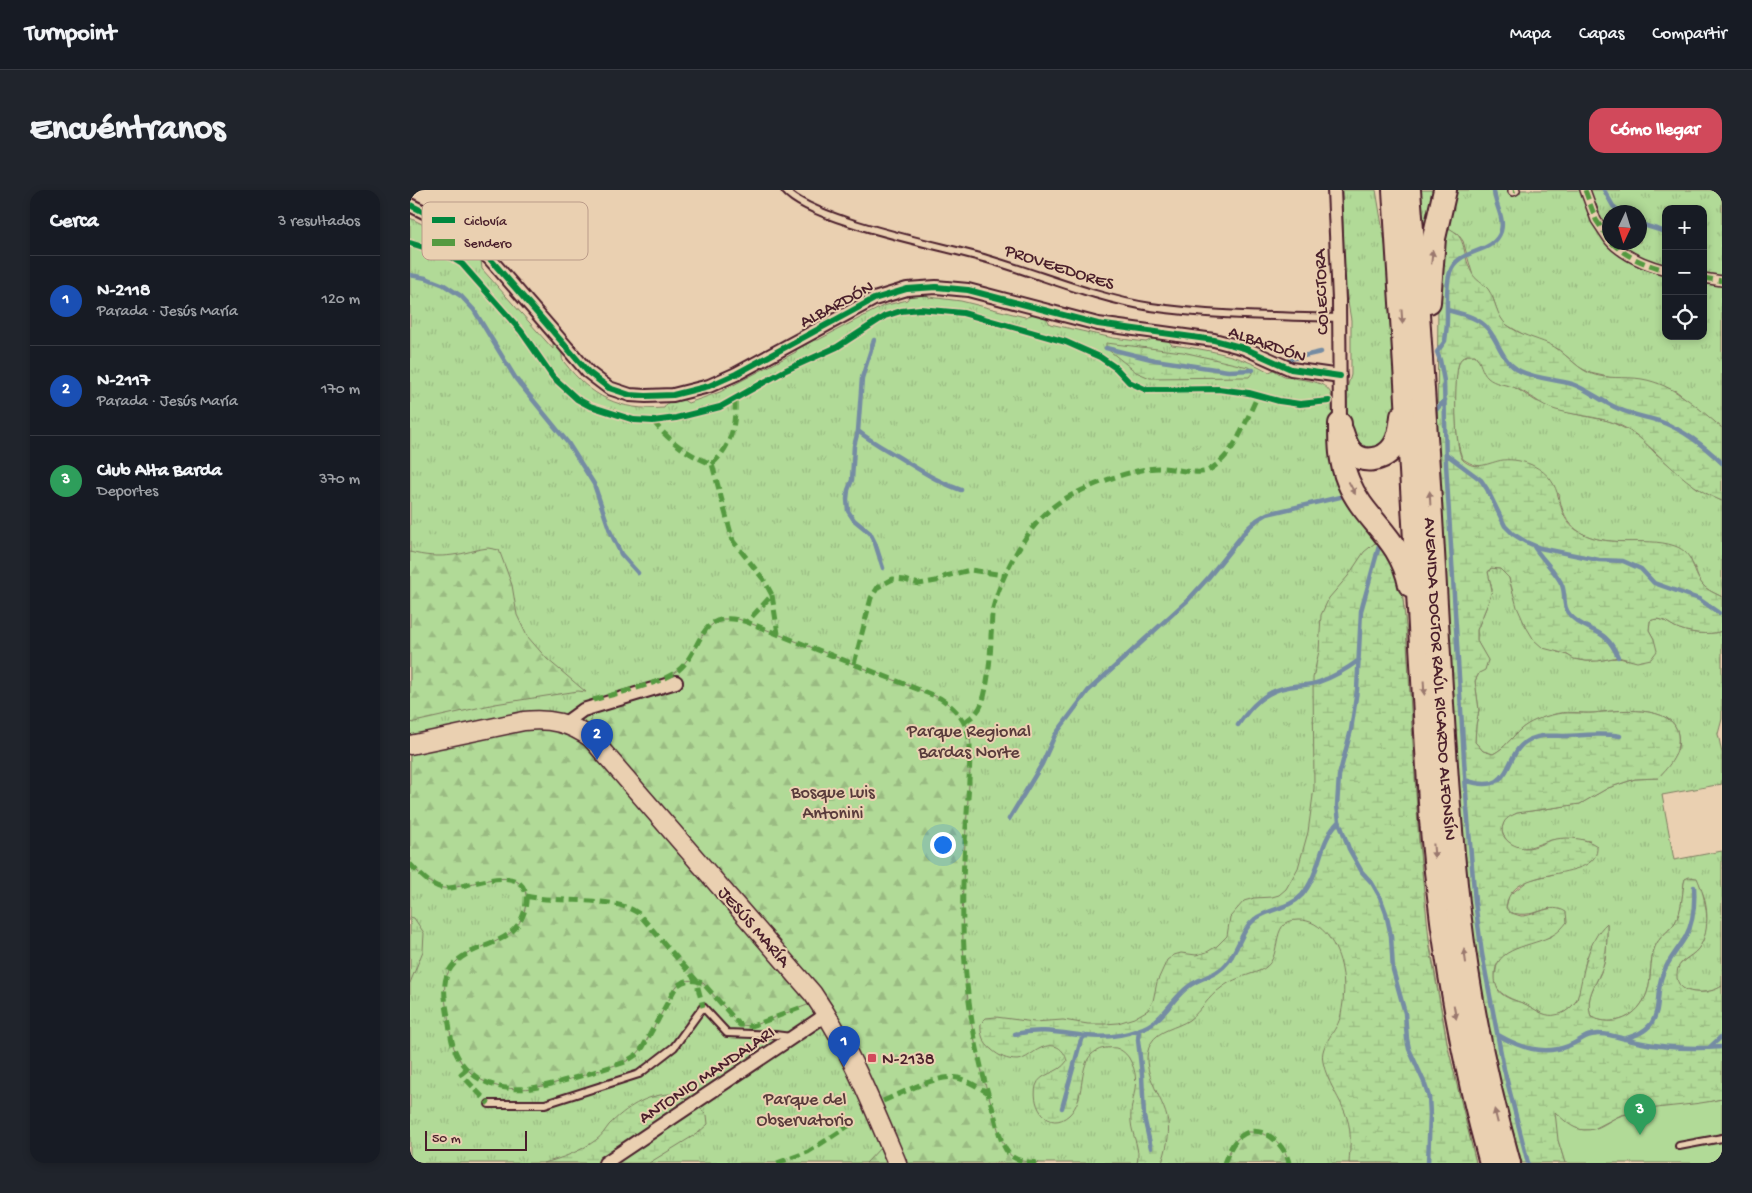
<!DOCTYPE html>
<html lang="es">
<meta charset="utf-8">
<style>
body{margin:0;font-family:"Gochi Hand",sans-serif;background:#20242c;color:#f1f3f6}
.controls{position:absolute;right:15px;top:15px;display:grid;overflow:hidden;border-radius:10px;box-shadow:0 2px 8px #0003}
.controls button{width:45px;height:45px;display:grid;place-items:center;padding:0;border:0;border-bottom:1px solid #363941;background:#171b24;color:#f1f3f6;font:25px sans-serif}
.compass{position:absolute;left:1192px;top:15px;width:45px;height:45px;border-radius:50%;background:#171b24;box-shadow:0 2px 8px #0003;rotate:184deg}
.scale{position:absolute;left:15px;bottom:12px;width:102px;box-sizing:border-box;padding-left:5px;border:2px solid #4a1f2b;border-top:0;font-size:14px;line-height:18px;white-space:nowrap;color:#4a1f2b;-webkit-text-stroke:4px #ead0b1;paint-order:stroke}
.you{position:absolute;left:532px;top:654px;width:18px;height:18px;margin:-12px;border:4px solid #fff;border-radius:50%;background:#1a73e8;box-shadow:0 0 0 8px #1a73e833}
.badge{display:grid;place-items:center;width:32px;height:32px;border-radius:50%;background:#d1495b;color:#fff;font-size:16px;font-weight:700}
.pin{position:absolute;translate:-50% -41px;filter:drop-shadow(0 1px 2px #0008)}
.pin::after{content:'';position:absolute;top:26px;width:18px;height:15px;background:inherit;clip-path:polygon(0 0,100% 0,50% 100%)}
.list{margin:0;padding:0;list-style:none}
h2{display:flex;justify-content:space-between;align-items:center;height:65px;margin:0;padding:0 20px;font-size:21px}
h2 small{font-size:16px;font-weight:400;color:#9ea1a6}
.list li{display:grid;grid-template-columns:32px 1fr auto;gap:15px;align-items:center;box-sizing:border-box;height:90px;padding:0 20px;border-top:1px solid #363941}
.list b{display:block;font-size:19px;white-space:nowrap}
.list p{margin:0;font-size:16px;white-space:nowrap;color:#9ea1a6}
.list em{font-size:16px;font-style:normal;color:#9ea1a6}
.icon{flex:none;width:28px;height:28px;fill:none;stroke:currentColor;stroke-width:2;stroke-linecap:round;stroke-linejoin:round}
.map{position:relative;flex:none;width:1312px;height:973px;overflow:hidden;border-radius:15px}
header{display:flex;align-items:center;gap:30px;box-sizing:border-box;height:70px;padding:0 25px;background:#171b24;border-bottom:1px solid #363941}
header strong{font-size:24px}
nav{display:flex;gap:28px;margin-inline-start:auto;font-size:18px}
.intro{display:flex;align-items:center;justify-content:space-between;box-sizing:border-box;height:120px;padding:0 30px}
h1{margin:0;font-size:35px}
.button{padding:12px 22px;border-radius:15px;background:#d1495b;color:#fff;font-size:18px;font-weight:700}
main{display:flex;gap:30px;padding:0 30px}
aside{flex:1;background:#171b24;border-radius:15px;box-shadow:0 2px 8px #0003}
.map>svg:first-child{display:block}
.grass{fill:url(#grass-tufts);stroke:#7e7c61;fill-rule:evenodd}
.forest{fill:url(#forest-firs);stroke:#7e7c61}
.wetland{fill:url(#wetland-marsh);stroke:#7e7c61}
.pitch{fill:#b1da97;stroke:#7e7c61}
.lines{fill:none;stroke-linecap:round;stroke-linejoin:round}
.stream{stroke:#758ca3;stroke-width:4.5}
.service-casing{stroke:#4a1f2b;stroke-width:10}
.pedestrian-casing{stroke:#4a1f2b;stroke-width:12}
.minor-casing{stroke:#4a1f2b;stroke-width:16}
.secondary-casing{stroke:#4a1f2b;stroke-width:21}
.motorway-casing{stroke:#4a1f2b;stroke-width:26}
.service{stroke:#ead0b1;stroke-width:6}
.pedestrian{stroke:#ead0b1;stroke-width:9}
.minor{stroke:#ead0b1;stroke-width:12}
.secondary{stroke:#ead0b1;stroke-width:18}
.motorway{stroke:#ead0b1;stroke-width:22}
.quiet{stroke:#559a41;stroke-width:5;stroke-dasharray:10 5;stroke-linecap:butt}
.cycleway-casing{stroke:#ead0b1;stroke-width:9}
.cycleway{stroke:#00873e;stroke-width:6}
.oneway{fill:#9a786e}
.poi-dot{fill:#d1495b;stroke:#ead0b1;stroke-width:2}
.labels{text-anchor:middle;stroke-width:4;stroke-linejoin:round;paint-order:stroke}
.street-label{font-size:18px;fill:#4a1f2b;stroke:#ead0b1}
.park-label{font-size:18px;fill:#593b3b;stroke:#ead0b1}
.poi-label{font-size:18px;fill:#4a1f2b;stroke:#ead0b1;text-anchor:start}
.key{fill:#ead0b1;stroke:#ba9b89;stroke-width:1}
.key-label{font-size:14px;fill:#4a1f2b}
</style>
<header>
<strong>Turnpoint</strong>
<nav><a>Mapa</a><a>Capas</a><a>Compartir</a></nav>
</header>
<div class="intro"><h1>Encuéntranos</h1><a class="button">Cómo llegar</a></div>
<main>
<aside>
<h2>Cerca<small>3 resultados</small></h2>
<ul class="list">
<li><span class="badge" style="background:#1a4fb4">1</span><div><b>N-2118</b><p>Parada · Jesús María</p></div><em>120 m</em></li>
<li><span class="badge" style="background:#1a4fb4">2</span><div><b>N-2117</b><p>Parada · Jesús María</p></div><em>170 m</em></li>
<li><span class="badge" style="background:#2e9e5b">3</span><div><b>Club Alta Barda</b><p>Deportes</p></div><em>370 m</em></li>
</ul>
</aside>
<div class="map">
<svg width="1312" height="973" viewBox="0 0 1312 973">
<defs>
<pattern id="grass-tufts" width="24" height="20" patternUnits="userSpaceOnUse" patternTransform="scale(1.25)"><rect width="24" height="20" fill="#b1da97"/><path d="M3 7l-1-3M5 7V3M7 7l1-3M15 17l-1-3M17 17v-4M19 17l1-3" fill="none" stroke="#9abb82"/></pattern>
<pattern id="forest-firs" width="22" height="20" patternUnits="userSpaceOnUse" patternTransform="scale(1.25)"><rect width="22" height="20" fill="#b1da97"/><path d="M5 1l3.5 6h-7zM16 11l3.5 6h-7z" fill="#9abb82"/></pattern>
<pattern id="wetland-marsh" width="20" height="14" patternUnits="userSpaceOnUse" patternTransform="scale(1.25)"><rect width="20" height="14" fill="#b1da97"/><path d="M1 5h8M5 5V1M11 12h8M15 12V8" fill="none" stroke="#9abb82"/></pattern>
</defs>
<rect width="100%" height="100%" fill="#ead0b1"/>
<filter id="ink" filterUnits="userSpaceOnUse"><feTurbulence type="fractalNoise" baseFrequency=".02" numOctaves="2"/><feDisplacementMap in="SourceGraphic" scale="10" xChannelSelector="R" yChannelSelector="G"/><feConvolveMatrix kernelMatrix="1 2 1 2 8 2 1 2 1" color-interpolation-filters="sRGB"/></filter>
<g filter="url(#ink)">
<path class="grass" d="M932,0H966L978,71L989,213L978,250C966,257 959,259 946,254L937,227V198L941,185V130L935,95Z
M1009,0H1031L1015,91Z
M1037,0H1312V238L1266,201L1233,190L1207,189L1180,183L1169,177L1148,159L1116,146L1095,134L1089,126L1083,108L1063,86L1053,51L1047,43L1031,35ZM1256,19H1293V146H1256ZM1200,22H1230V52H1200Z
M0,28L32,44L55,61H62L71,70L72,79L143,159V153C146,155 149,159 151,162C153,165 151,169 154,172C181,207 210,221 254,218L258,212L272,209L278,213L310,202L386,162L387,155L398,149L408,150L473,116L497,110L501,104L514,103L519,107L551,111L615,127L624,124L636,127L640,134L703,148L736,152L744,148L757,149L762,155C794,159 831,165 859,182L864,180C868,183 873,186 878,187C893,191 919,189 922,208L923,242L989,374L996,437L1008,634L1017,737L1038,858L1066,973H0Z
M1057,165H1065L1084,191L1104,197L1126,211L1160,223L1199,231L1218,240L1232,249L1245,263L1287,298L1312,311V407C1305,403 1298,401 1293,395C1288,390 1287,384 1285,378C1282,372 1273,362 1267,358C1262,354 1252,354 1245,353C1203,350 1156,359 1149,304L1080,274C1070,278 1062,275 1053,269C1044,255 1043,189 1049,173C1050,169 1053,167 1057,165Z
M1081,378L1090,379L1099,388L1103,404L1147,462C1158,464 1165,470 1177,471C1191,472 1203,465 1217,470L1244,449L1239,440L1240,431C1250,426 1256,432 1265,437C1277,443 1299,446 1312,441V529L1308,544L1312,563V594L1252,605L1264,670L1312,661V796C1300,805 1265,807 1266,784C1267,771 1281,768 1288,759C1298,747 1299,718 1293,704C1291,698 1286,692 1283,687L1275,689L1274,693C1272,706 1272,723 1264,734C1257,743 1249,747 1245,757C1239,772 1242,788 1237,803C1228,827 1205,838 1181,827C1174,804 1188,794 1194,774C1197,761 1197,747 1197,734C1190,745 1180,758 1176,770C1172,785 1173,806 1161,817C1157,821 1151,825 1145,826C1134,827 1125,819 1116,815C1101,808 1082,805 1085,783C1086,779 1087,773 1090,769C1098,758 1129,751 1142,746L1140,718C1124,723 1116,727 1098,722L1096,718L1099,705L1106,700L1119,690L1144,684L1180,651C1168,649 1155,648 1142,650C1125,654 1110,666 1096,649C1092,644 1091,640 1093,635C1095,627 1101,626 1107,623L1170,614L1198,598L1225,589L1248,588C1254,580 1262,572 1266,563C1269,558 1269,550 1268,545C1265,514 1205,520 1184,523C1171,524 1155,520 1142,525C1133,528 1118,533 1111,539C1101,548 1095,558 1083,564L1073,561L1065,552L1066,535L1069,520L1065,491L1069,483L1078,471L1067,451V440L1078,413L1082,400L1078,383Z"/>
<path class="forest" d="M78,358L89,360L102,395L107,425L117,446L137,469L176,502L168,501L85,514L0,533V362C14,366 29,367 43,365C55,364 66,359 78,358Z
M311,429H328L337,432L530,508C543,517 554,526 559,542C563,558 560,578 559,594C557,627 554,660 553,693C550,766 558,843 581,913C585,927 591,960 604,968C611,972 621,972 629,973H495L453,879L184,540L181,535V527L187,522L183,510C205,503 258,493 272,476C287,460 290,439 311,429Z
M109,538H144L176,553L400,814L342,836L330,835L293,793C282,789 274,789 266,797L233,857L226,865L215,872C187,881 157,891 128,897C98,903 63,895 48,867C41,855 40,840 38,827C36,814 32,798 37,785C51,750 105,762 115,719C116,714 117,706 115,701C105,673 51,701 33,698C20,696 9,683 0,674V562Z
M836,942C858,941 874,952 879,973H814L825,951Z
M473,955L480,973H456Z"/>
<path class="wetland" d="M1031,35C1060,44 1050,62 1062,83C1065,90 1073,93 1078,99C1086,110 1086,126 1097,135C1110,145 1125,148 1139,154C1154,161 1164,176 1179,183C1196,190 1214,186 1232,189C1265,195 1287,217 1312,238V311C1286,301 1265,281 1245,262C1236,254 1229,246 1219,240C1196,226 1171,227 1146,220C1129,215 1118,202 1103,197C1094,194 1085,194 1078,188C1071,182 1071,171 1065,165H1057C1053,167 1050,169 1049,173C1044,186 1044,261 1053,270C1066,282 1079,272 1093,270C1103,269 1113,271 1122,275C1159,293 1141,321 1165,339C1196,361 1233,345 1265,356C1286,364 1281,382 1293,395C1298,401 1305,403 1312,407V441C1299,446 1277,443 1265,437C1256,432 1250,426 1240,431L1239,440L1244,449L1247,461L1241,469L1227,472L1208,467L1188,471H1176L1164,469L1156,464L1133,458L1124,450L1115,435L1107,417L1099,388L1090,379L1081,378L1078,382L1082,400L1078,413L1067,440V451L1078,470L1075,480L1069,483L1065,491L1069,520L1066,535L1065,552L1073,561L1083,564C1095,558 1101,548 1111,539C1119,532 1132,527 1142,525C1156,521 1170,524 1184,523C1206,520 1265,514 1268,545C1270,564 1260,575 1248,588L1225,589L1198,598L1170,614L1107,623C1101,626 1095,628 1093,635C1088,648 1104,658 1116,658C1124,658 1131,654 1138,651C1153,646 1175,647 1187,656C1190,695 1099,671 1096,718L1099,722C1102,723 1107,725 1111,726C1127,726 1140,712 1156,722L1157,732C1153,737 1149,742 1143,745C1123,757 1083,756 1085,787C1085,793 1087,801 1092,804C1099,810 1109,811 1117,815C1123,818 1128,822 1134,824C1137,825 1142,826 1145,825C1155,824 1162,817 1167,810C1174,784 1176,752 1197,733C1197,746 1197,759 1194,772C1189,793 1174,803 1181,827C1205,838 1228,827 1237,803C1242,788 1239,772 1245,757C1249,747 1257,743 1264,734C1272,723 1272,706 1274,693L1275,689L1279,687L1287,688C1296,708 1303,740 1288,759C1281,768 1267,770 1267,784C1265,807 1300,805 1312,796V909L1285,915L1211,925L1182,940H1172L1162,937L1148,950L1155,973H1112L1095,912L1076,828L1060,719L1052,640L1027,253L1028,103Z
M696,153L773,162L838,177L843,179V182L839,187H836L740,188L726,182L696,158Z
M976,348L989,374L996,437L1009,654L1020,758L1038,858L1066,973H939C940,958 942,942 937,928C931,909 917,893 913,872C909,853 928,842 931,824C934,810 935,793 932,779C928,757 913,729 888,730C856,730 877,771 849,781C836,786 822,789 811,798C798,807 791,821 779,830C767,838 748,840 741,853C727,879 754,907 758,932C760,946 756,960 752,973H727C731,959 722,946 721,932C719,909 733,893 720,870C717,864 712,860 706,858C697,857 688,858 681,865C668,879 676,909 659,925C639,943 621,917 626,896C630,882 648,885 657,871C654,858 644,852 631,858C622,862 617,869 607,870C597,870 589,866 582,860C573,853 570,844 571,833L576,828L586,827L624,832L653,830L678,834H695L708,833L724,828L738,820L743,811L747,792L757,770L764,765L771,763L786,765L797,762L807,756L817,746L820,727L834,711L844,708L862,707L869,705L876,699L888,678L898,642L904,598L903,488L909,461L911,425L919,408L938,386L954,362L965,353Z
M0,727L4,728L14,743L13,761L0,793Z
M260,904C275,907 286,913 297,925L298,934L288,943L239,973H133C151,969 171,961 186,950C192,946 195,940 199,935C216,918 235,905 260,904Z"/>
<path class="pitch" d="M1312,909V973H1155L1148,950L1145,922C1154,930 1162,939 1174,940C1190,941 1199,929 1213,925C1245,915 1279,917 1312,909Z"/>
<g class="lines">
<path class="stream" d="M1084,0C1084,14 1095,27 1091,41C1083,66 1048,57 1040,82C1034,101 1039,124 1036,143L1035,151L1027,162L1030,170L1034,191L1036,274L1057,618L1065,712L1072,764L1094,879L1118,973
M1194,0L1203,16L1210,22
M1230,34L1256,42
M0,85L16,88L34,95L51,106L64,120L106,189L158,253L172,275L184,294L200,341L211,364L228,383
M1037,120C1052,124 1068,127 1078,139C1090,154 1092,172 1110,181C1126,189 1145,189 1162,194C1179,200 1192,212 1209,219C1222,225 1236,227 1249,231C1274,240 1293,255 1312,273
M464,150L452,188L448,241L444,256L442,290L438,300L437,309L438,321L444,330L460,343L465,353L473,378
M696,158L745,170L818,181L843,180
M880,169L911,162
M1026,220L1035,210
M448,241C463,253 479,261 495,271C513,282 530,293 551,300
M1036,264L1071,290L1077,299L1095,336L1103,344L1116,352L1130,358L1189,370L1213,371L1231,379L1244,393L1289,409L1309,423
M1123,355C1131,369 1147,382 1152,395C1156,405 1152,417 1160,425C1177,444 1195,435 1208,467
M969,356L951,421L947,500L941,540L929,586L927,616L929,631L939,659L952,682L962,693L970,707L976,723L981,746L983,780L995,823L997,849L999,859L1014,892L1019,907L1020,924L1018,973
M828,535C841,516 855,501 878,497C888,495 899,496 909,492C923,487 937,479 949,470
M1055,590C1107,608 1091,561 1121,549C1133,544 1144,546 1156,546C1175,545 1192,543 1210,546
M599,629L632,574L645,545L678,501L778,410L798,388L838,338L847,330L857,324L930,307
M729,840L728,850L732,885L734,927L741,958
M605,844C630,838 651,843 676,846C694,848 712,846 728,840C754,832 759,811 779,796C791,787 807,786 817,773C828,760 832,739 845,729C860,718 879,719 892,705C911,683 908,652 929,631
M1088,845C1109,857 1133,866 1158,856C1169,852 1177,843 1190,844C1203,844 1214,850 1227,852C1254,858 1285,859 1312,857
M1214,849C1223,846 1234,843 1241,834C1251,820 1246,802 1252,786C1257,771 1268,760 1276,746C1284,731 1285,714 1284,697
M1300,857L1312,846
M652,918L669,857L671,850L675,846"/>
<g class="service-casing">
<path id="service" d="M375,0C400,31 534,56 577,69C632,85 684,108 741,117C803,126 866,126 929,128
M79,914H135L229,884L264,857L293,817L317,843L365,845L381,847
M1269,956L1312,948"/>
</g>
<g class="pedestrian-casing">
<path id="pedestrian" d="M1175,0L1186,30L1200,51
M1103,1L1105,0
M1201,52C1216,67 1236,75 1256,80
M1293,88L1312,91"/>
</g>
<g class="minor-casing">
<path id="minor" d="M924,0L929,110L930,234
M0,15L30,30L61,51L81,70L178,182L199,198L220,205L236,206L263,205L299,196L326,184L464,109L497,99L526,97L558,100L688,134L804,150L834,158L881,179L930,186
M155,533L173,520L266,492
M195,973L417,824"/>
</g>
<g class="secondary-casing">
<path id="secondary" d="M0,555L114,531C140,528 160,533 181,548L403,804C440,858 462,914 487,973"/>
</g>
<g class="motorway-casing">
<g id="motorway">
<path d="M984,0L996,193L1021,630C1031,747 1049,859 1081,973"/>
<path id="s1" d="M999,0C1010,144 1019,288 1027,432C1033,529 1038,626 1049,722C1059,807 1076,891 1099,973"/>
<path d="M1019,112L1024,48L1035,0"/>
<path d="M930,234C930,254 930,272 938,291C954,331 990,346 1000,395"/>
<path d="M932,242C934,248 936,255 940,260C951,275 974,271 984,256C990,247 991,236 992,226"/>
</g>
</g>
<use href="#service" class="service"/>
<use href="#pedestrian" class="pedestrian"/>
<use href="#minor" class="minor"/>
<use href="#secondary" class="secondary"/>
<use href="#motorway" class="motorway"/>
<path class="quiet" d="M1175,0L1186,30L1200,51
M1103,1L1105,0
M1201,52C1216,67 1236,75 1256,80
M1293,88L1312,91
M243,231C259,251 278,265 302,274L323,351L354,390L362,405L337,432
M302,274C321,257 326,235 325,210
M362,405L368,444
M444,474L461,408L468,397L483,389L495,390L509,394L526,391L536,386L560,380L594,385
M183,510C207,503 242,496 263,484C295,465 284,416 337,432L530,508C548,520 558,533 560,555C560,601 554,648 553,695C551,771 560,847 583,920C587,933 590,955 600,965C608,972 620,972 629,973
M555,532C560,528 565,525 569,519C578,505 581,462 581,445C582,436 581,426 583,418C590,392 603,365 619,343C627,331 639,319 651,311C674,297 725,277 751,278C764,278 790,286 799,280C826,264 835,232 848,205
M0,674C9,683 20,696 33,698C51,701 105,673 115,701C117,706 116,714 115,719C105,762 51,750 37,785C32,798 36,814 38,827C40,840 41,855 48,867C63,895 98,903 128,897C157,891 187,881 215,872L226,865L233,857L266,797C274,789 282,789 293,793L330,835L342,836L390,818
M116,706C149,714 202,705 228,723L286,790L293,817
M57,879L51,884L79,914
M473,911C492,903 528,884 548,888C558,891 568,897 577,902
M367,973L398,962L446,931
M814,973C818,964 822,952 831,946C850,931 875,954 879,973"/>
<g class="cycleway-casing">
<path id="cycleway" d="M0,15L30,30L61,51L81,70L178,182L199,198L220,205L236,206L263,205L299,196L326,184L464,109L497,99L526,97L558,100L688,134L804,150L834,158L881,179L930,186
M0,53L36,64L52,74L111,141L143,187L167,209L180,216L224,230L243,231L266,228L310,217L376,180L427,157L475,126L491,121L510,119L553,123L656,152L690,167L706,178L719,192L737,200L808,199L839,203L869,211L890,214L919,211"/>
</g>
<use href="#cycleway" class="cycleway"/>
</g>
<defs><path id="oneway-solid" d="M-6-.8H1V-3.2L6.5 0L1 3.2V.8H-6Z" transform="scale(1.25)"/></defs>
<g class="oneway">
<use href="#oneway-solid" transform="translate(1022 67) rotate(-84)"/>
<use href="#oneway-solid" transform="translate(992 127) rotate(86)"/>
<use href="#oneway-solid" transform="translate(942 298) rotate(62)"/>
<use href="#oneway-solid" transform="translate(1020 308) rotate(-93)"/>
<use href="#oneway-solid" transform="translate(1014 498) rotate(87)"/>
<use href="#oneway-solid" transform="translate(1024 661) rotate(85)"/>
<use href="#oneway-solid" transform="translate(1055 766) rotate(-98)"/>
<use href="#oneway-solid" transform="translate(1045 822) rotate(80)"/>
<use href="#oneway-solid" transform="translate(1086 926) rotate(-104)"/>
</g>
</g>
<rect class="poi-dot" x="457" y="863" width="10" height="10" rx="2.5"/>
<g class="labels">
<g class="street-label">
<text transform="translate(650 76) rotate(18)" y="6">PROVEEDORES</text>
<text transform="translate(910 102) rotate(-92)" y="6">COLECTORA</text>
<text transform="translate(426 113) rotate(-28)" y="6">ALBARDÓN</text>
<text transform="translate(858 153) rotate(19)" y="6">ALBARDÓN</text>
<text dy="6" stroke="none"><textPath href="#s1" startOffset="490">AVENIDA DOCTOR RAÚL RICARDO ALFONSÍN</textPath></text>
<text transform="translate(345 736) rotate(49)" y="6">JESÚS MARÍA</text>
<text transform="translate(296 884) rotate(-34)" y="6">ANTONIO MANDALARI</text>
</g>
<g class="park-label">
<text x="559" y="546">Parque Regional<tspan x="559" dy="21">Bardas Norte</tspan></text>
<text x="423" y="607">Bosque Luis<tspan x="423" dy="21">Antonini</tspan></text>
<text x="395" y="914">Parque del<tspan x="395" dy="21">Observatorio</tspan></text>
</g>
<g class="poi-label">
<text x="472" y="874">N-2138</text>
</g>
</g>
<rect x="12" y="12" width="166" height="58" rx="8" class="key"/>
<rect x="22" y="27" width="23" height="6" fill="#00873e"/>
<rect x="22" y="49" width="23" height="7" fill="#559a41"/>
<g class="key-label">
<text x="54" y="35">Ciclovía</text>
<text x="54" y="57">Sendero</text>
</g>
</svg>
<div class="controls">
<button>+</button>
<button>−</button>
<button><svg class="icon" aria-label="locate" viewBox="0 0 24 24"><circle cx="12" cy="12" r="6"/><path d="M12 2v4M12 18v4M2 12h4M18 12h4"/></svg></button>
</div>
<svg class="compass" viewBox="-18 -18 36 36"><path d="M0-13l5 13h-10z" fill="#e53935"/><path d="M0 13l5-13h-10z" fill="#9ea1a6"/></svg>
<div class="scale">50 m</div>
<div class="you"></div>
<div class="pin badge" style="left:434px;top:877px;background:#1a4fb4">1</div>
<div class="pin badge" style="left:187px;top:570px;background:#1a4fb4">2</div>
<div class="pin badge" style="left:1230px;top:945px;background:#2e9e5b">3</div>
</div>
</main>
